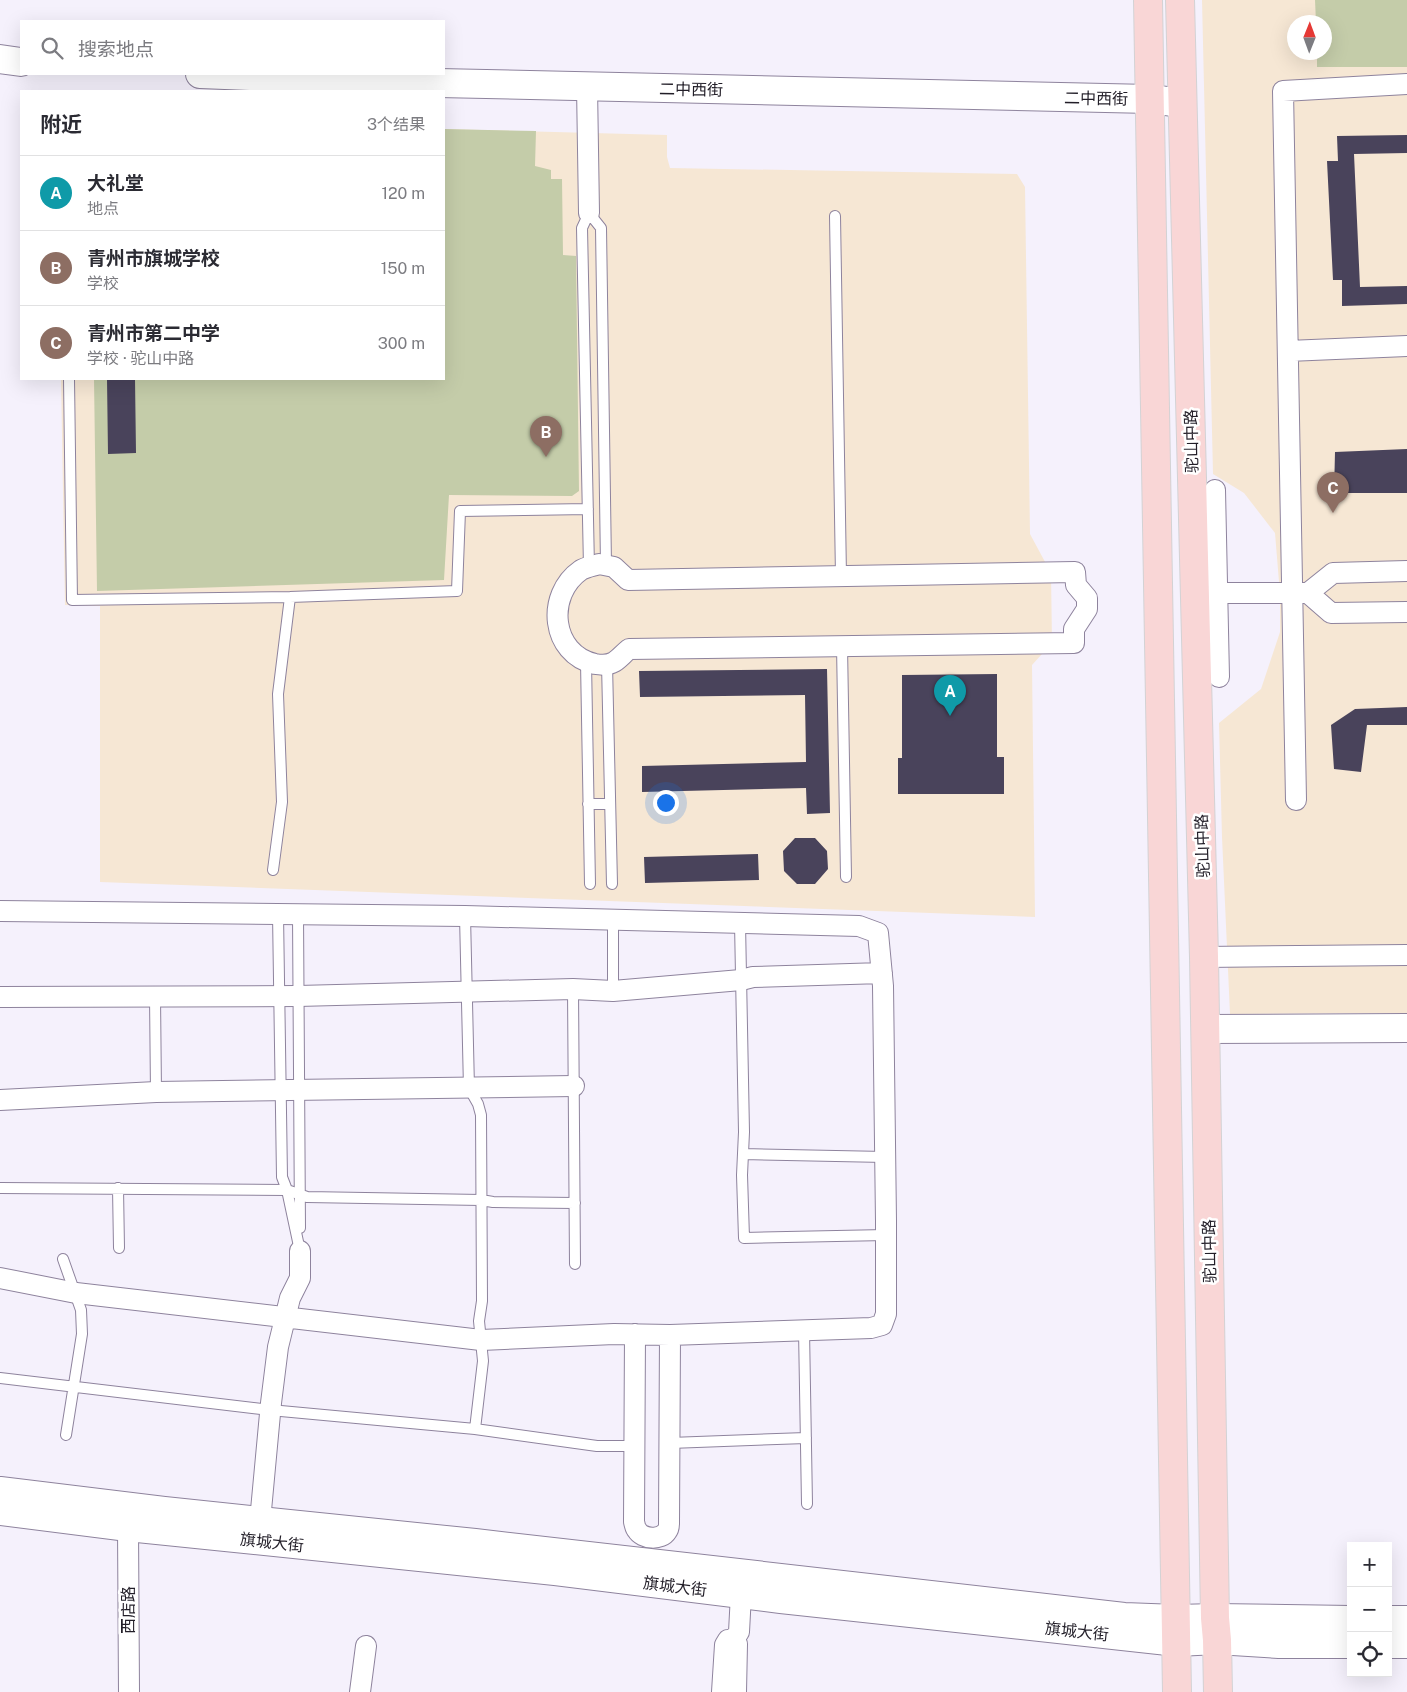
<!DOCTYPE html>
<html lang="zh">
<meta charset="utf-8">
<style>
body{margin:0;font-family:"Public Sans","Noto Sans SC",sans-serif;background:#f2f2f3;color:#2b2b33}
.controls{position:absolute;right:15px;bottom:15px;display:grid;overflow:hidden;border-radius:0px;box-shadow:0 5px 20px #0002}
.controls button{width:45px;height:45px;display:grid;place-items:center;padding:0;border:0;border-bottom:1px solid #e1e1e2;background:#fff;color:#2b2b33;font:25px sans-serif}
.compass{position:absolute;left:1287px;top:15px;width:45px;height:45px;border-radius:50%;background:#fff;box-shadow:0 5px 20px #0002;rotate:1deg}
.you{position:absolute;left:665px;top:802px;width:18px;height:18px;margin:-12px;border:4px solid #fff;border-radius:50%;background:#1a73e8;box-shadow:0 0 0 8px #1a73e833}
.badge{display:grid;place-items:center;width:32px;height:32px;border-radius:50%;background:#b02257;color:#fff;font-size:16px;font-weight:700}
.pin{position:absolute;translate:-50% -41px;filter:drop-shadow(0 1px 2px #0008)}
.pin::after{content:'';position:absolute;top:26px;width:18px;height:15px;background:inherit;clip-path:polygon(0 0,100% 0,50% 100%)}
.list{margin:0;padding:0;list-style:none}
h2{display:flex;justify-content:space-between;align-items:center;height:65px;margin:0;padding:0 20px;font-size:21px}
h2 small{font-size:16px;font-weight:400;color:#7c7c81}
.list li{display:grid;grid-template-columns:32px 1fr auto;gap:15px;align-items:center;box-sizing:border-box;height:75px;padding:0 20px;border-top:1px solid #e1e1e2}
.list b{display:block;font-size:19px;white-space:nowrap}
.list p{margin:0;font-size:16px;white-space:nowrap;color:#7c7c81}
.list em{font-size:16px;font-style:normal;color:#7c7c81}
.icon{flex:none;width:28px;height:28px;fill:none;stroke:currentColor;stroke-width:2;stroke-linecap:round;stroke-linejoin:round}
.map{position:relative;flex:none;width:1407px;height:1692px;overflow:hidden}
.search{position:absolute;background:#fff;box-shadow:0 5px 20px #0002;left:20px;top:20px;width:425px;height:55px;display:flex;align-items:center;gap:12px;box-sizing:border-box;padding:0 18px;border-radius:0px;color:#7c7c81;font-size:19px}
.panel{position:absolute;background:#fff;box-shadow:0 5px 20px #0002;left:20px;top:90px;width:425px;height:290px;border-radius:0px}
.map>svg:first-child{display:block}
.education{fill:#f6e7d4;fill-rule:evenodd}
.green{fill:#c4cca9}
.building{fill:#49435b}
.lines{fill:none;stroke-linecap:round;stroke-linejoin:round}
.lane-casing{stroke:#8e839d;stroke-width:12}
.street-casing{stroke:#8e839d;stroke-width:22}
.secondary-casing{stroke:#8e839d;stroke-width:30}
.primary-casing{stroke:#d3d2d4;stroke-width:30}
.lane{stroke:#fff;stroke-width:10}
.street{stroke:#fff;stroke-width:20}
.secondary{stroke:#fff;stroke-width:28}
.primary{stroke:#f9d6d6;stroke-width:28}
.labels{text-anchor:middle;stroke-width:5;stroke-linejoin:round;paint-order:stroke}
.street-label{font-size:16px;fill:#221e28;stroke:#fff}
</style>
<div class="map">
<svg width="1407" height="1692" viewBox="0 0 1407 1692">
<rect width="100%" height="100%" fill="#f5f1fc"/>
<path class="education" d="M1202,0H1407V1013L1230,1014L1222,837L1219,723L1261,689L1280,632V594L1275,533L1244,493L1213,474ZM1294,22H1324V52H1294Z
M444,129L667,135V157L670,168L1017,174L1025,187L1030,534L1051,573L1052,643L1032,665L1035,917L100,882V606L65,605L61,379H444Z"/>
<path class="green" d="M1315,0H1407V67H1317V53L1324,52V22H1316Z
M444,129L536,131L535,166L551,170V179H562L563,255L576,256L579,491L572,496L449,495L444,580L97,591L94,379H444Z"/>
<path class="building" d="M1407,135V153L1354,154L1360,287L1407,286V304L1342,306V280H1333L1327,161H1338L1337,136Z
M107,379H135L136,453L108,454Z
M1407,449V493H1334L1335,452Z
M827,669L830,813L807,814L806,788L642,792V766L806,762L805,695L640,697L639,671Z
M997,674V757H1004V794H898V758H902V675Z
M1407,707V725H1367L1361,772L1334,769L1331,725L1355,709Z
M795,838H815L827,851L828,869L815,884H797L784,871L783,851Z
M758,854L759,880L645,883L644,857Z"/>
<g class="lines">
<g class="lane-casing">
<path id="lane" d="M835,216L841,576
M69,379L72,600L290,597L457,591L460,511L588,509
M589,567L582,228L589,213L601,228L606,565
M842,646L846,877
M586,662L590,884
M607,664L612,884
M588,804H610
M273,870L282,802L278,694L290,597
M278,914L282,1177L287,1190L300,1251
M298,914L300,1228
M465,916L469,1088L478,1104L481,1115L482,1301L479,1321L483,1361L475,1429
M613,920V991
M740,923L744,1132L742,1175L744,1238L886,1235
M573,989L575,1264
M155,996L156,1092
M743,1154L885,1157
M0,1188L287,1190L307,1197L481,1200L493,1202L575,1203
M118,1188L119,1248
M63,1259L81,1310L82,1334L66,1435
M804,1330L807,1504
M0,1378L270,1410L475,1429L597,1446H634
M670,1443L806,1438"/>
</g>
<g class="street-casing">
<path id="street" d="M587,86L589,213
M1288,351L1407,346
M1215,490L1219,677
M599,564L614,567L628,580L1075,572L1076,585L1087,598V609L1074,629V643L629,649C624,653 619,659 614,662C609,665 601,665 595,664C551,654 545,595 581,570C586,567 593,566 599,564Z
M1217,593H1308L1333,573L1407,571
M1308,593L1331,613L1407,612
M1296,800L1283,91L1407,84
M0,911L465,916L859,926L878,933L883,986L886,1221V1314L882,1325L871,1328L670,1335L614,1334L481,1340L76,1293L0,1278
M1204,957L1407,955
M0,997L298,996L573,989L613,991L741,980L753,977L882,973
M0,1100L156,1092L574,1086
M635,1334L634,1522C635,1525 635,1528 637,1530C642,1539 661,1541 667,1531C669,1529 669,1525 669,1523L670,1335
M260,1521L271,1403L278,1347L290,1298L300,1278V1251
M128,1527L129,1692
M733,1640L739,1632L741,1594
M360,1692L366,1646
M722,1692L725,1645L728,1640L736,1642L737,1644L736,1692"/>
</g>
<g class="secondary-casing">
<path id="secondary" d="M0,59L21,62
M200,74L438,83L1150,99L1182,103
M1206,1029L1407,1028
M0,1491L164,1511L475,1543L1124,1617L1177,1619L1215,1618L1351,1620
M0,1511L128,1527L555,1571L781,1599L1177,1642L1217,1640L1279,1644H1351
M1388,1620H1407
M1388,1644H1407"/>
</g>
<g class="primary-casing">
<path id="primary" d="M1148,0L1177,1692
M1180,0L1204,957L1215,1618L1217,1640L1218,1692"/>
</g>
<use href="#lane" class="lane"/>
<use href="#street" class="street"/>
<use href="#secondary" class="secondary"/>
<use href="#primary" class="primary"/>
</g>
<g class="labels">
<g class="street-label">
<text transform="translate(691 89) rotate(1)" y="6">二中西街</text>
<text transform="translate(1096 98) rotate(1)" y="6">二中西街</text>
<text transform="translate(1191 441) rotate(-91)" y="6">驼山中路</text>
<text transform="translate(1202 846) rotate(-92)" y="6">驼山中路</text>
<text transform="translate(1209 1251) rotate(-91)" y="6">驼山中路</text>
<text transform="translate(272 1542) rotate(6)" y="6">旗城大街</text>
<text transform="translate(675 1586) rotate(7)" y="6">旗城大街</text>
<text transform="translate(128 1610) rotate(-90)" y="6">西店路</text>
<text transform="translate(1077 1631) rotate(6)" y="6">旗城大街</text>
</g>
</g>
</svg>
<div class="controls">
<button>+</button>
<button>−</button>
<button><svg class="icon" aria-label="locate" viewBox="0 0 24 24"><circle cx="12" cy="12" r="6"/><path d="M12 2v4M12 18v4M2 12h4M18 12h4"/></svg></button>
</div>
<svg class="compass" viewBox="-18 -18 36 36"><path d="M0-13l5 13h-10z" fill="#e53935"/><path d="M0 13l5-13h-10z" fill="#7c7c81"/></svg>
<div class="you"></div>
<div class="pin badge" style="left:950px;top:716px;background:#0f9aa8">A</div>
<div class="pin badge" style="left:546px;top:457px;background:#8d6e63">B</div>
<div class="pin badge" style="left:1333px;top:513px;background:#8d6e63">C</div>
<div class="search"><svg class="icon" aria-label="search" viewBox="0 0 24 24"><circle cx="10" cy="10" r="6"/><path d="M15 15l6 6"/></svg>搜索地点</div>
<section class="panel">
<h2>附近<small>3个结果</small></h2>
<ul class="list">
<li><span class="badge" style="background:#0f9aa8">A</span><div><b>大礼堂</b><p>地点</p></div><em>120 m</em></li>
<li><span class="badge" style="background:#8d6e63">B</span><div><b>青州市旗城学校</b><p>学校</p></div><em>150 m</em></li>
<li><span class="badge" style="background:#8d6e63">C</span><div><b>青州市第二中学</b><p>学校 · 驼山中路</p></div><em>300 m</em></li>
</ul>
</section>
</div>
